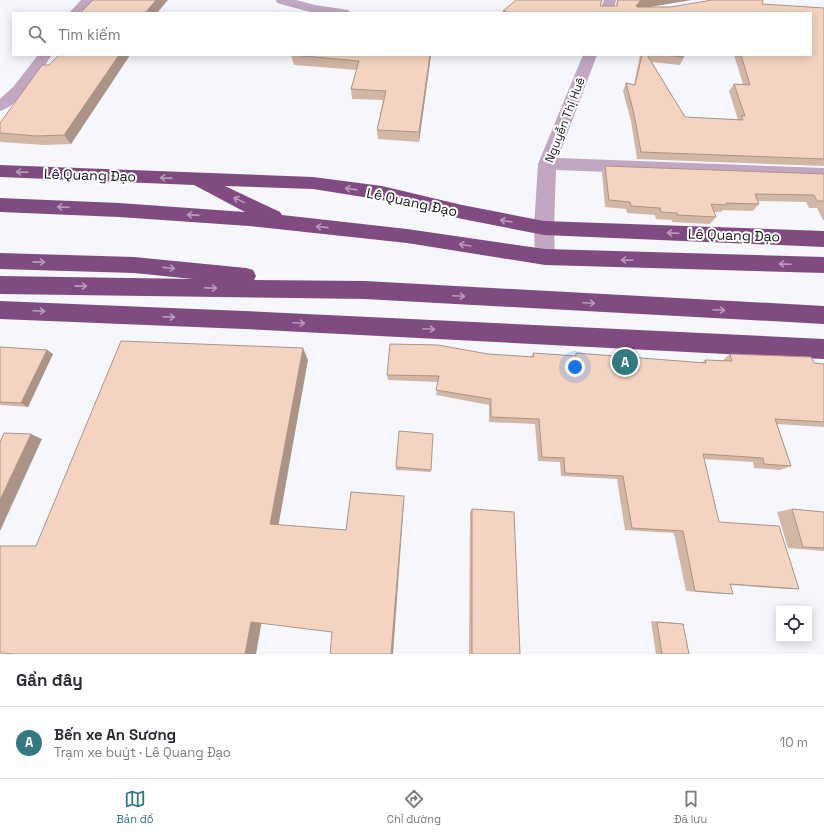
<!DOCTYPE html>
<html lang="vi">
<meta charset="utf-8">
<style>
body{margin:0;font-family:"Space Grotesk",sans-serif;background:#f2f2f3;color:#2b2b33}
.controls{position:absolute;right:12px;bottom:12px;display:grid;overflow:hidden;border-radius:0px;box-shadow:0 2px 10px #0003}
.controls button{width:36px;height:36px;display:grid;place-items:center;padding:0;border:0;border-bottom:1px solid #e1e1e2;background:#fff;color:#2b2b33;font:20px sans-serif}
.you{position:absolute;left:575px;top:367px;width:14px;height:14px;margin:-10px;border:3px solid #fff;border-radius:50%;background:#1a73e8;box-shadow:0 0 0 6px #1a73e833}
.badge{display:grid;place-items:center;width:26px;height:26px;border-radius:50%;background:#317a80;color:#fff;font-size:13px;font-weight:700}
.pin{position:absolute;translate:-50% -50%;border:2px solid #fff;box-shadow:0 1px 4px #0006}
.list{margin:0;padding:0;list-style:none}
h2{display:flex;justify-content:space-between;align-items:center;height:52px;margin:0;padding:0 16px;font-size:17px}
h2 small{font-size:13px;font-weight:400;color:#7c7c81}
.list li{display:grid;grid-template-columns:26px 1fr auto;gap:12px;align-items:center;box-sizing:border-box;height:72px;padding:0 16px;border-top:1px solid #e1e1e2}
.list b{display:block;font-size:15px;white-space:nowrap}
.list p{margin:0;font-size:13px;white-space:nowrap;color:#7c7c81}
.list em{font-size:13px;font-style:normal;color:#7c7c81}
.icon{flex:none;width:22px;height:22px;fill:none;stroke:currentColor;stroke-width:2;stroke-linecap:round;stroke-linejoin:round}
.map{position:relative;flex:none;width:824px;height:654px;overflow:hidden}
.search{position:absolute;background:#fff;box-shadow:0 2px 10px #0003;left:12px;right:12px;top:12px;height:44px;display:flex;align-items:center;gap:10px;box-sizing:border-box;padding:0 14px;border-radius:0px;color:#7c7c81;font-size:15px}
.sheet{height:124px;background:#fff}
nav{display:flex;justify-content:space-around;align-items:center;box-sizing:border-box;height:56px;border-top:1px solid #e1e1e2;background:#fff;font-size:11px;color:#7c7c81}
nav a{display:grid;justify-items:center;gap:2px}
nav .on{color:#317a80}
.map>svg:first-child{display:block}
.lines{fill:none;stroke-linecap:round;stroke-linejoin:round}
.minor{fill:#c1a7c1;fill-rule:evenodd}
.highway{fill:#804b81;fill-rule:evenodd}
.wall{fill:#d2b6a6}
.shaded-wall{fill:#ab9487}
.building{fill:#f4d4c1;stroke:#ab9487}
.oneway{stroke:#b99cba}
.labels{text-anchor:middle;stroke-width:4;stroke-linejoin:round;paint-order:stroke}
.far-street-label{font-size:12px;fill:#131416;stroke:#fff}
.street-label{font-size:14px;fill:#131416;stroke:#fff}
</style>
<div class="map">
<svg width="824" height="654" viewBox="0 0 824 654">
<rect width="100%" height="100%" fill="#f5f7fd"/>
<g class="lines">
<path class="minor" d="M81,0H94L83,13H69Z
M276,0H296L315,5L348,10L350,13H314L277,3Z
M604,0H616L613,13H599Z
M38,55H52C40,72 21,105 0,111V99L14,86Z
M583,55H597L558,158L824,168V180L556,170L554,228L555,257L552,263L545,265L538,263L535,257L534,228L538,164Z"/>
<path class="highway" d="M0,165L313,177L382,186L462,205L544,221L824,231V247L544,235L462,219L382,200L313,189L225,186L280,212L282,215L407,229L545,249L824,257V273L545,265L407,243L249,226L119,217L0,212V198L119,203L245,212L194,185L0,177Z
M0,253L134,257L246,268L253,270L256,276L254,280L365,281L824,306V324L365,299L0,294V276L193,279L134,273L0,269Z
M0,301L244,311L824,339V359L244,329L0,319Z"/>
</g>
<path class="wall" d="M617,0H691L648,7H671L762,4L824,8V166L637,159L631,121L623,91L626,83L634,85L640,55H639H683L684,57L680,65L652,62L685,117L738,120L729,91L734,84H743L734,55H811V13H503V11L601,6H616Z
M59,55H130L71,144L44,145L1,142L0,141V123Z
M291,55H431L419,142L378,139L377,130L383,100L352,99L351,89L357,70L294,65Z
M605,166L824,174V220H823L817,208H809L806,202L758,201L759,204L753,211L723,210L721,212H714L716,217L710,224L672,222V220L656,219L655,215L627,213L626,209L605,207L602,173Z
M0,347L47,350L53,354L28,407L0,405Z
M533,353L575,356L576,353L701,363L705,360L722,361L730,354L814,363L824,364V427L777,424L791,466L780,470L754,468L753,462L704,459L719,522L799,589H786L731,585L733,594H722L686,591L674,533L625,530L617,479L561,476L560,462L538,461L535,424L489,422V405L436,395L438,382L388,380L387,375L488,354L531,357Z
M396,467L431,470V472L396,470Z
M472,509L520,654H469L470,512Z
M792,509L824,512V551L788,548L777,512Z
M651,621L677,623L689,654H656Z"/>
<path class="shaded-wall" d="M156,0H168L157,13H145Z
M645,0H691L637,9L636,6L640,1Z
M119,55H130L71,144L64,135Z
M430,55H431L419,142V132Z
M303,348L308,360L278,528L270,524Z
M47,350L53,354L28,407L21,403Z
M31,434L42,439L0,531V500Z
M404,496V501L393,654H391Z
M262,620L256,654H245L251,622Z"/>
<path class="building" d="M93,0H156L145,13H80Z
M516,0H602L600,6H617L618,0H645L640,1L636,6L638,7H671L712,0H763L762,4L824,8V159L641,152L634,114L626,83L635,85L642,55H647L685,117L743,120L741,116H745L734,84L750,85L741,55H811V13H511L503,11Z
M59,55H119L64,135L36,136L0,133V123L42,65H49Z
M292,55H430L419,132L377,130L386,91L351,89L359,61Z
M663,55H683L684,57Z
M605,166L824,174V201H817L814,195L755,194L759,204L726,203L727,205L711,204L716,217L677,215V213L661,212L660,208L631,206L630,202L609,200Z
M121,341L303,348L270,524L346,530L351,492L404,496L391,654H330L332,632L251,622L245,654H17L0,653V546H36Z
M390,344L438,345L488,354L534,357L533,353L576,356V353L706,363L705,360L732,361L730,354L811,357L814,363L824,364V422L775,419L791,466L764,464L763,458L703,454L719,522L779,526L799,589L730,584L733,594L695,591L683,531L632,528L623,476L565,473L564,458L542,457L539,419L491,417V399L436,390L439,376L387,375Z
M0,347L47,350L21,403L0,402Z
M399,431L433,434L431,470L396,467Z
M4,433L31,434L0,500V442Z
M472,509L514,512L520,654H472Z
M792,509L824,512V548L803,547Z
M657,622L683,624L689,654H662Z"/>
<defs><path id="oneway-shaft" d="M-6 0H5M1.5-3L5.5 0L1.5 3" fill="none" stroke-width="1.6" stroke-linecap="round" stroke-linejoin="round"/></defs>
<g class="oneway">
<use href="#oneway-shaft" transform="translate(22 172) rotate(-178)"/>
<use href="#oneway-shaft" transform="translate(166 178) rotate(-178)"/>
<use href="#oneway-shaft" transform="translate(351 189) rotate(-172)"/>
<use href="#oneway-shaft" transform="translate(239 200) rotate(-154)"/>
<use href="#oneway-shaft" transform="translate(63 207) rotate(-178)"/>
<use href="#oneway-shaft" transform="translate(193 215) rotate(-176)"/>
<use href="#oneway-shaft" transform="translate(506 221) rotate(-170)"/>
<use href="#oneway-shaft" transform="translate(322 227) rotate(-174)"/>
<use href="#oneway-shaft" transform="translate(673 233) rotate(-178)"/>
<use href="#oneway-shaft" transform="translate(465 245) rotate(-171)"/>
<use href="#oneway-shaft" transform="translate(627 260) rotate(-178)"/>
<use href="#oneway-shaft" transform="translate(39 262) rotate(1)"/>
<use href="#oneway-shaft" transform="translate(785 264) rotate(-178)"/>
<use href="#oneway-shaft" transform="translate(169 268) rotate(6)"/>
<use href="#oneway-shaft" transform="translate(81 286) rotate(1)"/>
<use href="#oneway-shaft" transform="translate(211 288) rotate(1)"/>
<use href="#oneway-shaft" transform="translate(459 296) rotate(3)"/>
<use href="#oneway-shaft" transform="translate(589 303) rotate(3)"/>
<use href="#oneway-shaft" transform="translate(719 310) rotate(3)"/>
<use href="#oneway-shaft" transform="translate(39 311) rotate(2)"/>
<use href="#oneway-shaft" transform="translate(169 317) rotate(2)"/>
<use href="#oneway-shaft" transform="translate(299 323) rotate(3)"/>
<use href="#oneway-shaft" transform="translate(429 329) rotate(3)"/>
</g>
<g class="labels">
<g class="far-street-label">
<text transform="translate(565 120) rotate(-69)" y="4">Nguyễn Thị Huê</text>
</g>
<g class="street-label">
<text transform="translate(90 175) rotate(2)" y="5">Lê Quang Đạo</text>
<text transform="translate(412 202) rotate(12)" y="5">Lê Quang Đạo</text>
<text transform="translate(734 235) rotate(2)" y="5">Lê Quang Đạo</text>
</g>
</g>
</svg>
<div class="controls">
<button><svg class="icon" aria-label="locate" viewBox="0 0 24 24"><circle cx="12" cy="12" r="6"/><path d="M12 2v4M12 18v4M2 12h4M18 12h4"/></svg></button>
</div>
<div class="you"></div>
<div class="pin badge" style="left:625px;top:362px">A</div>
<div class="search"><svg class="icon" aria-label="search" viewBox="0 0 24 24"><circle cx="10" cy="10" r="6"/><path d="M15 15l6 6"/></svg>Tìm kiếm</div>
</div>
<section class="sheet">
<h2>Gần đây<small></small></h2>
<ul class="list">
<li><span class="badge">A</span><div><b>Bến xe An Sương</b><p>Trạm xe buýt · Lê Quang Đạo</p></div><em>10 m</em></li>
</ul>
</section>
<nav>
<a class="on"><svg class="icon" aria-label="map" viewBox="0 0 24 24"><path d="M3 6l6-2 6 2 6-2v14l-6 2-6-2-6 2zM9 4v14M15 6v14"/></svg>Bản đồ</a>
<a><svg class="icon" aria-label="directions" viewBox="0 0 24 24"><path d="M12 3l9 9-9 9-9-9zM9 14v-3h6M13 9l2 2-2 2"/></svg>Chỉ đường</a>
<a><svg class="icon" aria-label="saved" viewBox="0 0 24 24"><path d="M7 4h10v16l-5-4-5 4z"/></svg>Đã lưu</a>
</nav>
